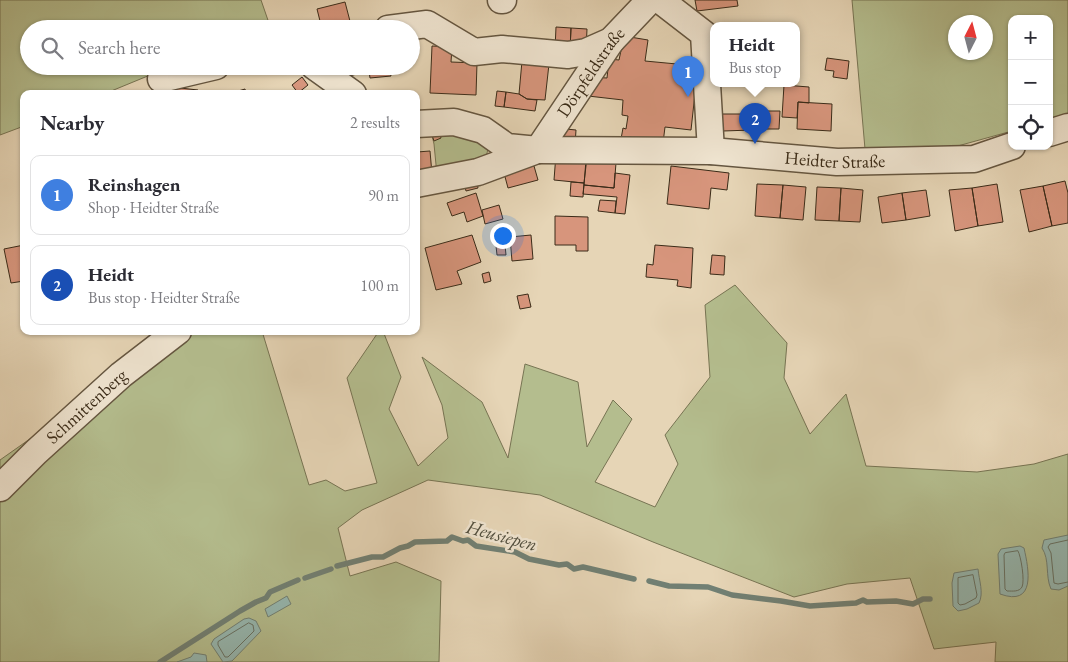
<!DOCTYPE html>
<meta charset="utf-8">
<style>
body{margin:0;font-family:"EB Garamond",serif;background:#f2f2f3;color:#2b2b33}
.controls{position:absolute;right:15px;top:15px;display:grid;overflow:hidden;border-radius:10px;box-shadow:0 1px 4px #0004}
.controls button{width:45px;height:45px;display:grid;place-items:center;padding:0;border:0;border-bottom:1px solid #e1e1e2;background:#fff;color:#2b2b33;font:25px sans-serif}
.compass{position:absolute;left:948px;top:15px;width:45px;height:45px;border-radius:50%;background:#fff;box-shadow:0 1px 4px #0004;rotate:6deg}
.you{position:absolute;left:502px;top:235px;width:18px;height:18px;margin:-12px;border:4px solid #fff;border-radius:50%;background:#1a73e8;box-shadow:0 0 0 8px #1a73e833}
.badge{display:grid;place-items:center;width:32px;height:32px;border-radius:50%;background:#1a73e8;color:#fff;font-size:16px;font-weight:700}
.pin{position:absolute;translate:-50% -41px;filter:drop-shadow(0 1px 2px #0008)}
.pin::after{content:'';position:absolute;top:26px;width:18px;height:15px;background:inherit;clip-path:polygon(0 0,100% 0,50% 100%)}
.popup{position:absolute;left:710px;top:22px;width:90px;height:65px;box-sizing:border-box;display:grid;place-content:center;border-radius:10px;background:#fff;filter:drop-shadow(0 1px 4px #0005);font-size:16px;white-space:nowrap;color:#7c7c81}
.popup b{font-size:19px;color:#2b2b33}
.popup::after{content:'';position:absolute;left:50%;top:100%;margin-left:-10px;border:10px solid transparent;border-top-color:#fff}
.list{margin:0;padding:0;list-style:none}
h2{display:flex;justify-content:space-between;align-items:center;height:65px;margin:0;padding:0 20px;font-size:21px}
h2 small{font-size:16px;font-weight:400;color:#7c7c81}
.list li{display:grid;grid-template-columns:32px 1fr auto;gap:15px;align-items:center;box-sizing:border-box;height:80px;margin:0 10px 10px;padding:0 10px;border:1px solid #e1e1e2;border-radius:10px}
.list b{display:block;font-size:19px;white-space:nowrap}
.list p{margin:0;font-size:16px;white-space:nowrap;color:#7c7c81}
.list em{font-size:16px;font-style:normal;color:#7c7c81}
.icon{flex:none;width:28px;height:28px;fill:none;stroke:currentColor;stroke-width:2;stroke-linecap:round;stroke-linejoin:round}
.map{position:relative;flex:none;width:1068px;height:662px;overflow:hidden}
.search{position:absolute;background:#fff;box-shadow:0 1px 4px #0004;left:20px;top:20px;width:400px;height:55px;display:flex;align-items:center;gap:12px;box-sizing:border-box;padding:0 18px;border-radius:28px;color:#7c7c81;font-size:19px}
.panel{position:absolute;background:#fff;box-shadow:0 1px 4px #0004;left:20px;top:90px;width:400px;height:245px;border-radius:10px}
.map>svg:first-child{display:block}
.green{fill:#b4bd8e;stroke:#777453;fill-rule:evenodd}
.water{fill:#96b8b1;stroke:#718074}
.lines{fill:none;stroke-linecap:round;stroke-linejoin:round}
.shore{stroke:#687264;stroke-width:1}
.stream{stroke:#718074;stroke-width:5.5}
.building{fill:#d7957c;stroke:#3a2b18}
.minor-casing{stroke:#655640;stroke-width:29}
.minor{stroke:#efe4d0;stroke-width:26}
.labels{text-anchor:middle;stroke-width:5;stroke-linejoin:round;paint-order:stroke}
.street-label{font-size:18px;fill:#3a2b18;stroke:#efe4d0}
.water-label{font-size:19px;font-style:italic;fill:#514e3e;stroke:#efe4d0}
</style>
<div class="map">
<svg width="1068" height="662" viewBox="0 0 1068 662">
<rect width="100%" height="100%" fill="#e6d5b6"/>
<filter id="stains"><feTurbulence type="fractalNoise" baseFrequency=".004" numOctaves="4"/><feColorMatrix values="0 0 0 0 .2 0 0 0 0 .09 0 0 0 0 .02 0 0 0 .5 -.17"/></filter>
<radialGradient id="worn" r=".72"><stop offset=".6" stop-color="#630" stop-opacity="0"/><stop offset="1" stop-color="#630" stop-opacity=".3"/></radialGradient>
<path class="green" d="M0,0H261L271,29H29V66H172L104,94H24V126L0,135Z
M852,0H1068V115L1049,121V19H1012V131L954,147L865,149ZM956,22H986V52H956Z
M431,131L476,134L488,149L486,157L437,175L434,144Z
M735,285L787,343L784,378L810,434L846,394L866,466L977,472L1034,464L1068,454V662H995L996,642L934,649L910,578L847,584L794,597L653,542L540,495L428,480L362,510L338,528L350,576L396,562L441,581L439,662H0V460L183,331H262L309,485L326,480L345,491L377,483L347,378L379,331H383L401,377L389,409L418,466L448,438L442,405L422,357L482,402L508,458L525,364L578,382L587,447L613,400L632,419L595,482L655,507L678,464L665,435L710,377L705,305Z"/>
<path class="water" d="M1068,535V586L1059,590L1051,589C1045,576 1050,560 1042,548L1044,540Z
M1020,546L1024,548C1029,570 1036,607 1000,594L998,554L1001,549Z
M978,569C979,580 984,593 979,603L967,609L958,611L953,606L952,583L954,573Z
M287,596L291,604L268,617L265,609Z
M249,618L256,621L261,631L232,661L223,662L211,644L214,639L244,619Z
M194,653L206,655L207,662H177L191,657Z"/>
<g class="lines">
<path class="shore" d="M1068,540L1050,544L1048,547L1051,553L1054,583L1058,584L1068,582
M1018,551C1021,556 1025,581 1022,587C1019,592 1013,591 1007,591L1005,589L1004,555L1005,553Z
M973,575L977,595L976,598L965,604L960,605L958,603V578Z
M249,623L253,625L254,631L228,657H225L218,645V642Z"/>
<path class="stream" d="M337,566L372,557H383L400,548L408,546L415,542L447,541L452,537L463,541L468,540L476,546L515,552L529,559L559,565L567,564L574,569L583,567L634,579
M305,578L331,569
M649,581L669,586L708,587L732,595L781,601L810,606L856,603L863,600L867,602L896,601L913,604L923,599H930
M160,662L240,611L256,602L266,598L270,592L298,580"/>
</g>
<path class="building" d="M695,0H737L738,6L697,11Z
M345,2L351,25L337,29H322L317,9Z
M556,27L571,28L570,50L555,49Z
M571,28L587,29L586,51L570,50Z
M624,36L648,40L645,61L698,66L691,130L665,127L663,143L621,139L623,128L626,129L628,116L622,115L623,100L588,96L590,77L607,78L609,59L619,60Z
M432,46L452,47L451,62L477,63L476,95L430,93Z
M827,58L849,61L847,79L833,77L834,71L825,70Z
M522,61L549,64L545,100L527,99L519,94Z
M347,66H389L391,76L370,78L369,71L349,76Z
M302,77L308,85L298,93L292,85Z
M784,85L809,87V103L798,102L797,118L782,117Z
M162,86L198,90V94H161Z
M245,89L246,94H228Z
M497,91L506,92L504,107L495,106Z
M506,92L519,94L527,99L537,100L535,111L504,107Z
M798,102L832,104L831,131L797,129Z
M761,111H780L779,129H760Z
M722,114H753L752,130L723,131Z
M753,121H760V130H752Z
M556,128L576,130L575,145L554,143Z
M439,129L441,138L434,141L431,132Z
M430,151L432,174L420,175L417,152Z
M556,154L587,157L584,183L554,180Z
M416,158H418L420,175L416,176Z
M586,160L616,163L614,188L584,185Z
M534,166L538,180L508,188L504,173Z
M671,166L729,173L727,190L711,188L709,209L667,204Z
M615,173L630,175L625,214L615,213L617,197L583,194L584,185L614,188Z
M476,175L478,188L466,191L463,178Z
M1065,181L1068,193V223L1052,226L1043,186Z
M571,182L584,183L583,197L570,196Z
M757,184L783,185L780,218L755,216Z
M997,184L1003,222L978,226L972,188Z
M783,185L806,187L803,220L780,218Z
M1043,186L1052,226L1029,232L1020,190Z
M817,187L841,188L839,221L815,220Z
M841,188L863,190L860,222L839,221Z
M972,188L978,226L955,231L949,190Z
M926,190L930,216L906,220L902,193Z
M476,193L483,216L467,222L464,212L452,216L447,203Z
M902,193L906,220L882,223L878,197Z
M600,200L616,201L615,213L598,211Z
M499,205L503,219L485,224L482,210Z
M555,216L588,217V251H576V245H555Z
M472,235L481,262L457,271L462,284L436,290L425,248Z
M531,235L533,259L512,261L510,237Z
M24,245V281L11,283L4,249Z
M505,245L506,255H497L496,246Z
M655,245L693,248L691,288L677,286L678,280L646,277L647,264L653,265Z
M712,255L725,256L724,275L710,274Z
M489,272L491,281L484,283L482,274Z
M528,294L531,307L520,309L517,296Z"/>
<g class="lines">
<g class="minor-casing">
<g id="minor">
<path d="M501,0H503"/>
<path d="M660,0L704,34L711,151"/>
<path d="M388,29L427,24L474,52L502,49L568,55L586,52L611,41"/>
<path d="M314,66L353,94"/>
<path d="M161,79L216,66"/>
<path id="s1" d="M416,124L454,122L483,130L507,147L538,150L711,151L837,162L974,159L1012,146"/>
<path d="M1049,133L1068,127"/>
<path id="s2" d="M538,150L611,41L650,0"/>
<path d="M416,184L478,172L532,152"/>
<path id="s3" d="M0,488L36,452L121,375L178,331"/>
</g>
</g>
<use href="#minor" class="minor"/>
</g>
<g class="labels">
<g class="street-label">
<text dy="6" stroke="none"><textPath href="#s2" startOffset="94">Dörpfeldstraße</textPath></text>
<text dy="6" stroke="none"><textPath href="#s1" startOffset="426">Heidter Straße</textPath></text>
<text dy="6" stroke="none"><textPath href="#s3" startOffset="119">Schmittenberg</textPath></text>
</g>
<g class="water-label">
<text transform="translate(502 535) rotate(15)" y="7">Heusiepen</text>
</g>
</g>
<rect width="100%" height="100%" filter="url(#stains)"/>
<rect width="100%" height="100%" fill="url(#worn)"/>
</svg>
<div class="controls">
<button>+</button>
<button>−</button>
<button><svg class="icon" aria-label="locate" viewBox="0 0 24 24"><circle cx="12" cy="12" r="6"/><path d="M12 2v4M12 18v4M2 12h4M18 12h4"/></svg></button>
</div>
<svg class="compass" viewBox="-18 -18 36 36"><path d="M0-13l5 13h-10z" fill="#e53935"/><path d="M0 13l5-13h-10z" fill="#7c7c81"/></svg>
<div class="you"></div>
<div class="pin badge" style="left:688px;top:97px;background:#3f7fe0">1</div>
<div class="pin badge" style="left:755px;top:144px;background:#1a4fb4">2</div>
<div class="popup"><b>Heidt</b>Bus stop</div>
<div class="search"><svg class="icon" aria-label="search" viewBox="0 0 24 24"><circle cx="10" cy="10" r="6"/><path d="M15 15l6 6"/></svg>Search here</div>
<section class="panel">
<h2>Nearby<small>2 results</small></h2>
<ul class="list">
<li><span class="badge" style="background:#3f7fe0">1</span><div><b>Reinshagen</b><p>Shop · Heidter Straße</p></div><em>90 m</em></li>
<li><span class="badge" style="background:#1a4fb4">2</span><div><b>Heidt</b><p>Bus stop · Heidter Straße</p></div><em>100 m</em></li>
</ul>
</section>
</div>
